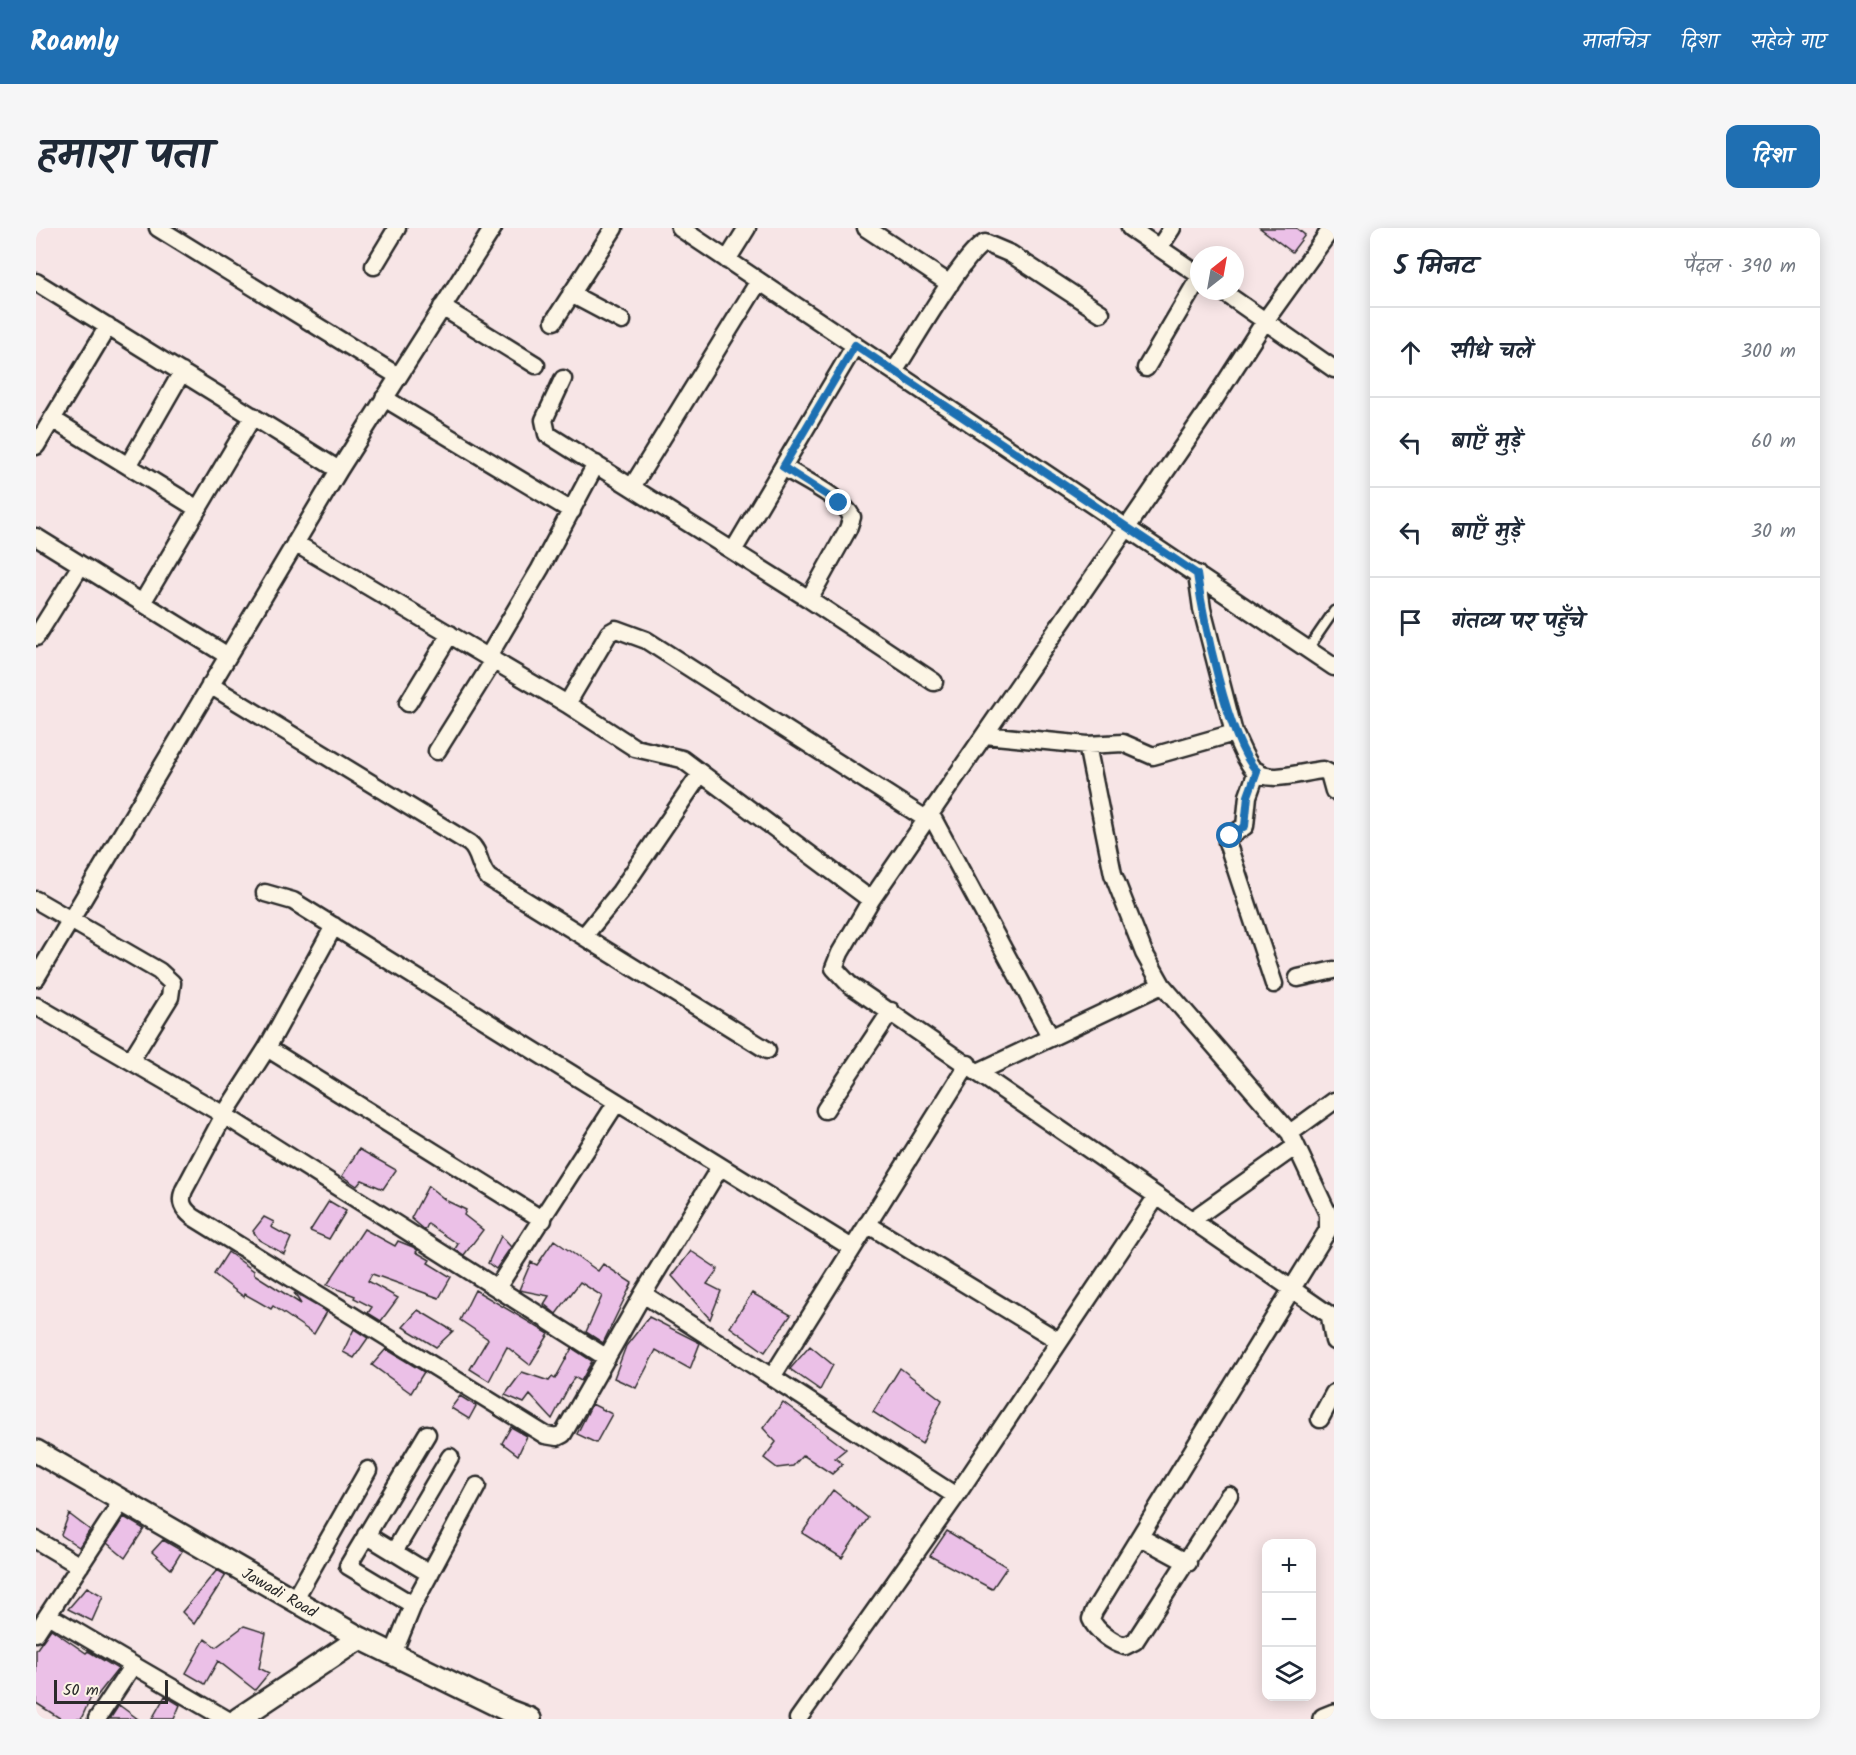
<!DOCTYPE html>
<html lang="hi">
<meta charset="utf-8">
<style>
body{margin:0;font-family:Kalam,"Playpen Sans Deva",sans-serif;background:#f6f6f7;color:#1f2937}
.controls{position:absolute;right:18px;bottom:18px;display:grid;overflow:hidden;border-radius:12px;box-shadow:0 3px 15px #0003}
.controls button{width:54px;height:54px;display:grid;place-items:center;padding:0;border:0;border-bottom:2px solid #e0e1e3;background:#fff;color:#1f2937;font:30px sans-serif}
.compass{position:absolute;left:1154px;top:18px;width:54px;height:54px;border-radius:50%;background:#fff;box-shadow:0 3px 15px #0003;rotate:31deg}
.scale{position:absolute;left:18px;bottom:15px;width:114px;box-sizing:border-box;padding-left:6px;border:3px solid #2b2b2b;border-top:0;font-size:16px;line-height:21px;white-space:nowrap;color:#2b2b2b;-webkit-text-stroke:4px #fcf5e5;paint-order:stroke}
.stop{position:absolute;width:18px;height:18px;margin:-14px;border:4px solid #1f6fb2;border-radius:50%;background:#fff}
.stop.end{background:#1f6fb2;border-color:#fff;box-shadow:0 2px 6px #0008}
.list{margin:0;padding:0;list-style:none}
h2{display:flex;justify-content:space-between;align-items:center;height:78px;margin:0;padding:0 24px;font-size:26px}
h2 small{font-size:20px;font-weight:400;color:#747a83}
.list li{display:grid;grid-template-columns:39px 1fr auto;gap:18px;align-items:center;box-sizing:border-box;height:90px;padding:0 24px;border-top:2px solid #e0e1e3}
.list b{display:block;font-size:22px;white-space:nowrap}
.list em{font-size:20px;font-style:normal;color:#747a83}
.icon{flex:none;width:33px;height:33px;fill:none;stroke:currentColor;stroke-width:2;stroke-linecap:round;stroke-linejoin:round}
.map{position:relative;flex:none;width:1298px;height:1491px;overflow:hidden;border-radius:12px}
header{display:flex;align-items:center;gap:36px;box-sizing:border-box;height:84px;padding:0 30px;background:#1f6fb2;color:#fff}
header strong{font-size:28px}
nav{display:flex;gap:33px;margin-inline-start:auto;font-size:21px}
.intro{display:flex;align-items:center;justify-content:space-between;box-sizing:border-box;height:144px;padding:0 36px}
h1{margin:0;font-size:42px}
.button{padding:15px 27px;border-radius:12px;background:#1f6fb2;color:#fff;font-size:21px;font-weight:700}
main{display:flex;gap:36px;padding:0 36px}
aside{flex:1;background:#fff;border-radius:12px;box-shadow:0 3px 15px #0003}
.map>svg:first-child{display:block}
.building{fill:#ebc0e7;stroke:#2b2b2b;stroke-width:1.5}
.lines{fill:none;stroke-linecap:round;stroke-linejoin:round}
.service-casing{stroke:#2b2b2b;stroke-width:13}
.minor-casing{stroke:#2b2b2b;stroke-width:21}
.tertiary-casing{stroke:#2b2b2b;stroke-width:26}
.service{stroke:#fcf5e5;stroke-width:8}
.minor{stroke:#fcf5e5;stroke-width:16}
.tertiary{stroke:#fcf5e5;stroke-width:21}
.route{stroke:#1f6fb2;stroke-width:8}
.labels{text-anchor:middle;stroke-width:4.5;stroke-linejoin:round;paint-order:stroke}
.street-label{font-size:16px;fill:#2b2b2b;stroke:#fcf5e5}
</style>
<header>
<strong>Roamly</strong>
<nav><a>मानचित्र</a><a>दिशा</a><a>सहेजे गए</a></nav>
</header>
<div class="intro"><h1>हमारा पता</h1><a class="button">दिशा</a></div>
<main>
<div class="map">
<svg width="1298" height="1491" viewBox="0 0 1298 1491">
<rect width="100%" height="100%" fill="#f7e5e6"/>
<filter id="ink" filterUnits="userSpaceOnUse"><feTurbulence type="fractalNoise" baseFrequency=".0167" numOctaves="2"/><feDisplacementMap in="SourceGraphic" scale="12" xChannelSelector="R" yChannelSelector="G"/><feConvolveMatrix kernelMatrix="1 2 1 2 8 2 1 2 1" color-interpolation-filters="sRGB"/></filter>
<g filter="url(#ink)">
<path class="building" d="M1224,0H1260L1269,7L1256,24Z
M323,921L360,942L347,961L326,952L321,958L306,948Z
M392,958L411,973L430,982L428,987L447,1002L428,1027L419,1021L422,1016L392,996L389,1002L375,990Z
M293,973L310,983L293,1011L274,1003Z
M228,989L238,994L235,999L255,1010L248,1026L223,1012L217,1003Z
M328,1001L359,1018L362,1013L377,1019L382,1022L380,1024L394,1032L392,1035L415,1049L403,1070L336,1046L332,1053L362,1070L345,1093L332,1085L336,1079L318,1070L319,1068L291,1057Z
M465,1008L475,1019L460,1041L452,1035Z
M518,1012L562,1043L567,1036L596,1055L567,1115L550,1104L566,1068L544,1054L520,1086L508,1076L513,1068L483,1062L495,1034L501,1037Z
M655,1023L682,1041L671,1056L685,1063L674,1091L636,1048Z
M192,1024L218,1043V1046L265,1076L258,1065L291,1084L278,1106L237,1078L235,1081L209,1066L208,1069L178,1046Z
M439,1062L513,1106L494,1137L471,1119L453,1153L434,1141L452,1111L424,1092Z
M716,1065L755,1087L729,1124L694,1099Z
M382,1082L417,1103L400,1119L367,1099Z
M613,1089L664,1115L654,1141L620,1122L600,1160L578,1150L590,1118Z
M318,1101L332,1110L318,1130L307,1124Z
M774,1118L797,1137L784,1162L754,1141Z
M536,1120L556,1133L545,1153L538,1149L516,1191L494,1167L488,1175L469,1167L486,1144L513,1153L516,1149L519,1151Z
M350,1121L388,1144L375,1165L336,1137Z
M864,1140L906,1172L886,1216L837,1184Z
M424,1168L440,1178L433,1191L415,1180Z
M747,1174L810,1221L799,1230L807,1236L796,1246L767,1227L757,1238L741,1240L728,1230L740,1214L727,1200Z
M556,1176L576,1186L560,1215L541,1206Z
M475,1199L491,1208L482,1227L466,1215Z
M797,1262L832,1290L806,1330L766,1305Z
M33,1286L54,1302L43,1319L25,1307Z
M88,1289L108,1301L89,1330L71,1315Z
M911,1303L971,1339L956,1361L894,1328Z
M127,1312L146,1323L135,1341L116,1324Z
M181,1342L190,1347L158,1396L146,1384Z
M51,1359L67,1368L56,1393L32,1381Z
M208,1398L230,1405L223,1440L233,1445L219,1462L182,1433L169,1456L150,1445L169,1411L180,1419Z
M15,1401L50,1425L52,1423L82,1441L60,1469L56,1467L45,1491H25L0,1475V1422Z
M129,1468L144,1477L138,1491H116Z
M83,1477L102,1491H74Z"/>
<g class="lines">
<g class="service-casing">
<path id="service" d="M1272,421L1298,383"/>
</g>
<g class="minor-casing">
<path id="minor" d="M122,0L362,148
M644,0L1298,439
M830,0L914,56
M1094,0L1163,47
M1296,0L1229,93L1169,186L835,672L804,725L798,740L813,756L1298,1090
M1123,20L1136,0
M691,32L711,0
M338,38L361,0
M0,54L303,242L0,750
M1186,63L1298,141
M535,66L586,93
M406,79L500,137
M518,93L578,0
M1110,140L1163,50
M859,142C874,120 929,22 949,15L975,26L1065,85
M527,151L508,192L511,206L773,371L898,454
M348,170L536,283
M16,191L162,281
M0,218L72,98
M92,238L146,144
M747,239C766,251 807,270 816,289L812,301L773,371
M303,242L457,0
M596,259L723,53
M0,309L192,428
M259,315L531,476L573,405L580,401L610,412L890,591
M697,323L819,117
M1161,346L1166,381L1198,505
M106,375L217,188
M0,409L45,337
M452,429L504,341L560,236
M174,457L433,615C445,624 442,640 453,650L731,822
M372,475L414,406
M531,476L599,520L646,531L835,672
M949,507L1051,517L1087,515L1117,528L1198,505C1204,516 1209,533 1218,542C1233,557 1269,543 1287,542L1293,545L1298,563
M1051,517L1077,646L1108,725L1126,757L1254,905L1292,986V1002L1058,1383L1055,1391C1060,1403 1077,1415 1089,1418L1099,1413L1193,1267
M401,523L458,432
M1221,543L1212,568L1209,598L1194,608L1191,614L1238,756
M894,585L1014,808
M229,665L257,673L816,1020
M0,672L123,743L136,755L134,769L95,832
M298,698L231,820L188,887L148,962C143,974 147,981 157,989L509,1207L521,1209L527,1206L607,1066L920,1268L762,1491
M548,708L584,664L665,545
M1262,750L1298,742
M0,778L188,887L571,1130
M231,820L507,992
M942,844L1126,757
M789,882L855,783
M1254,905L1298,873
M1156,992L1260,918
M831,996L1023,1113
M461,1060L581,874
M607,1066L684,939
M1294,1089L1298,1113
M736,1149L932,836
M1284,1191L1298,1165
M920,1268L1121,968
M330,1307L394,1346
M1104,1309L1152,1335
M0,1312L44,1338
M358,1324L414,1229
M258,1372L332,1242
M377,1377L441,1258
M12,1387L97,1437
M0,1405L86,1273
M357,1426L377,1377L312,1338L391,1206
M61,1491L97,1437L190,1491"/>
</g>
<g class="tertiary-casing">
<path id="tertiary" d="M0,1223L324,1410L473,1483L494,1491
M202,1491L324,1410
M1288,1491L1298,1487"/>
</g>
<use href="#service" class="service"/>
<use href="#minor" class="minor"/>
<use href="#tertiary" class="tertiary"/>
</g>
</g>
<g class="lines" filter="url(#ink)">
<path class="route" d="M803,275L747,239L819,117L1161,346C1167,389 1192,515 1221,543L1212,568L1209,598L1194,608"/>
</g>
<g class="labels">
<g class="street-label">
<text transform="translate(244 1364) rotate(30)" y="6">Jawadi Road</text>
</g>
</g>
</svg>
<div class="controls">
<button>+</button>
<button>−</button>
<button><svg class="icon" aria-label="layers" viewBox="0 0 24 24"><path d="M12 4l9 5-9 5-9-5zM3 14l9 5 9-5"/></svg></button>
</div>
<svg class="compass" viewBox="-18 -18 36 36"><path d="M0-13l5 13h-10z" fill="#e53935"/><path d="M0 13l5-13h-10z" fill="#747a83"/></svg>
<div class="scale">50 m</div>
<div class="stop" style="left:1194px;top:608px"></div>
<div class="stop end" style="left:803px;top:275px"></div>
</div>
<aside>
<h2>5 मिनट<small>पैदल · 390 m</small></h2>
<ul class="list">
<li><svg class="icon" aria-label="ahead" viewBox="0 0 24 24"><path d="M12 20V5M6 11l6-6 6 6"/></svg><div><b>सीधे चलें</b></div><em>300 m</em></li>
<li><svg class="icon" aria-label="left" viewBox="0 0 24 24"><path d="M17 20v-9H6M10 6l-5 5 5 5"/></svg><div><b>बाएँ मुड़ें</b></div><em>60 m</em></li>
<li><svg class="icon" aria-label="left" viewBox="0 0 24 24"><path d="M17 20v-9H6M10 6l-5 5 5 5"/></svg><div><b>बाएँ मुड़ें</b></div><em>30 m</em></li>
<li><svg class="icon" aria-label="arrive" viewBox="0 0 24 24"><path d="M6 21V4h12l-3 4 3 4H6"/></svg><div><b>गंतव्य पर पहुँचे</b></div></li>
</ul>
</aside>
</main>
